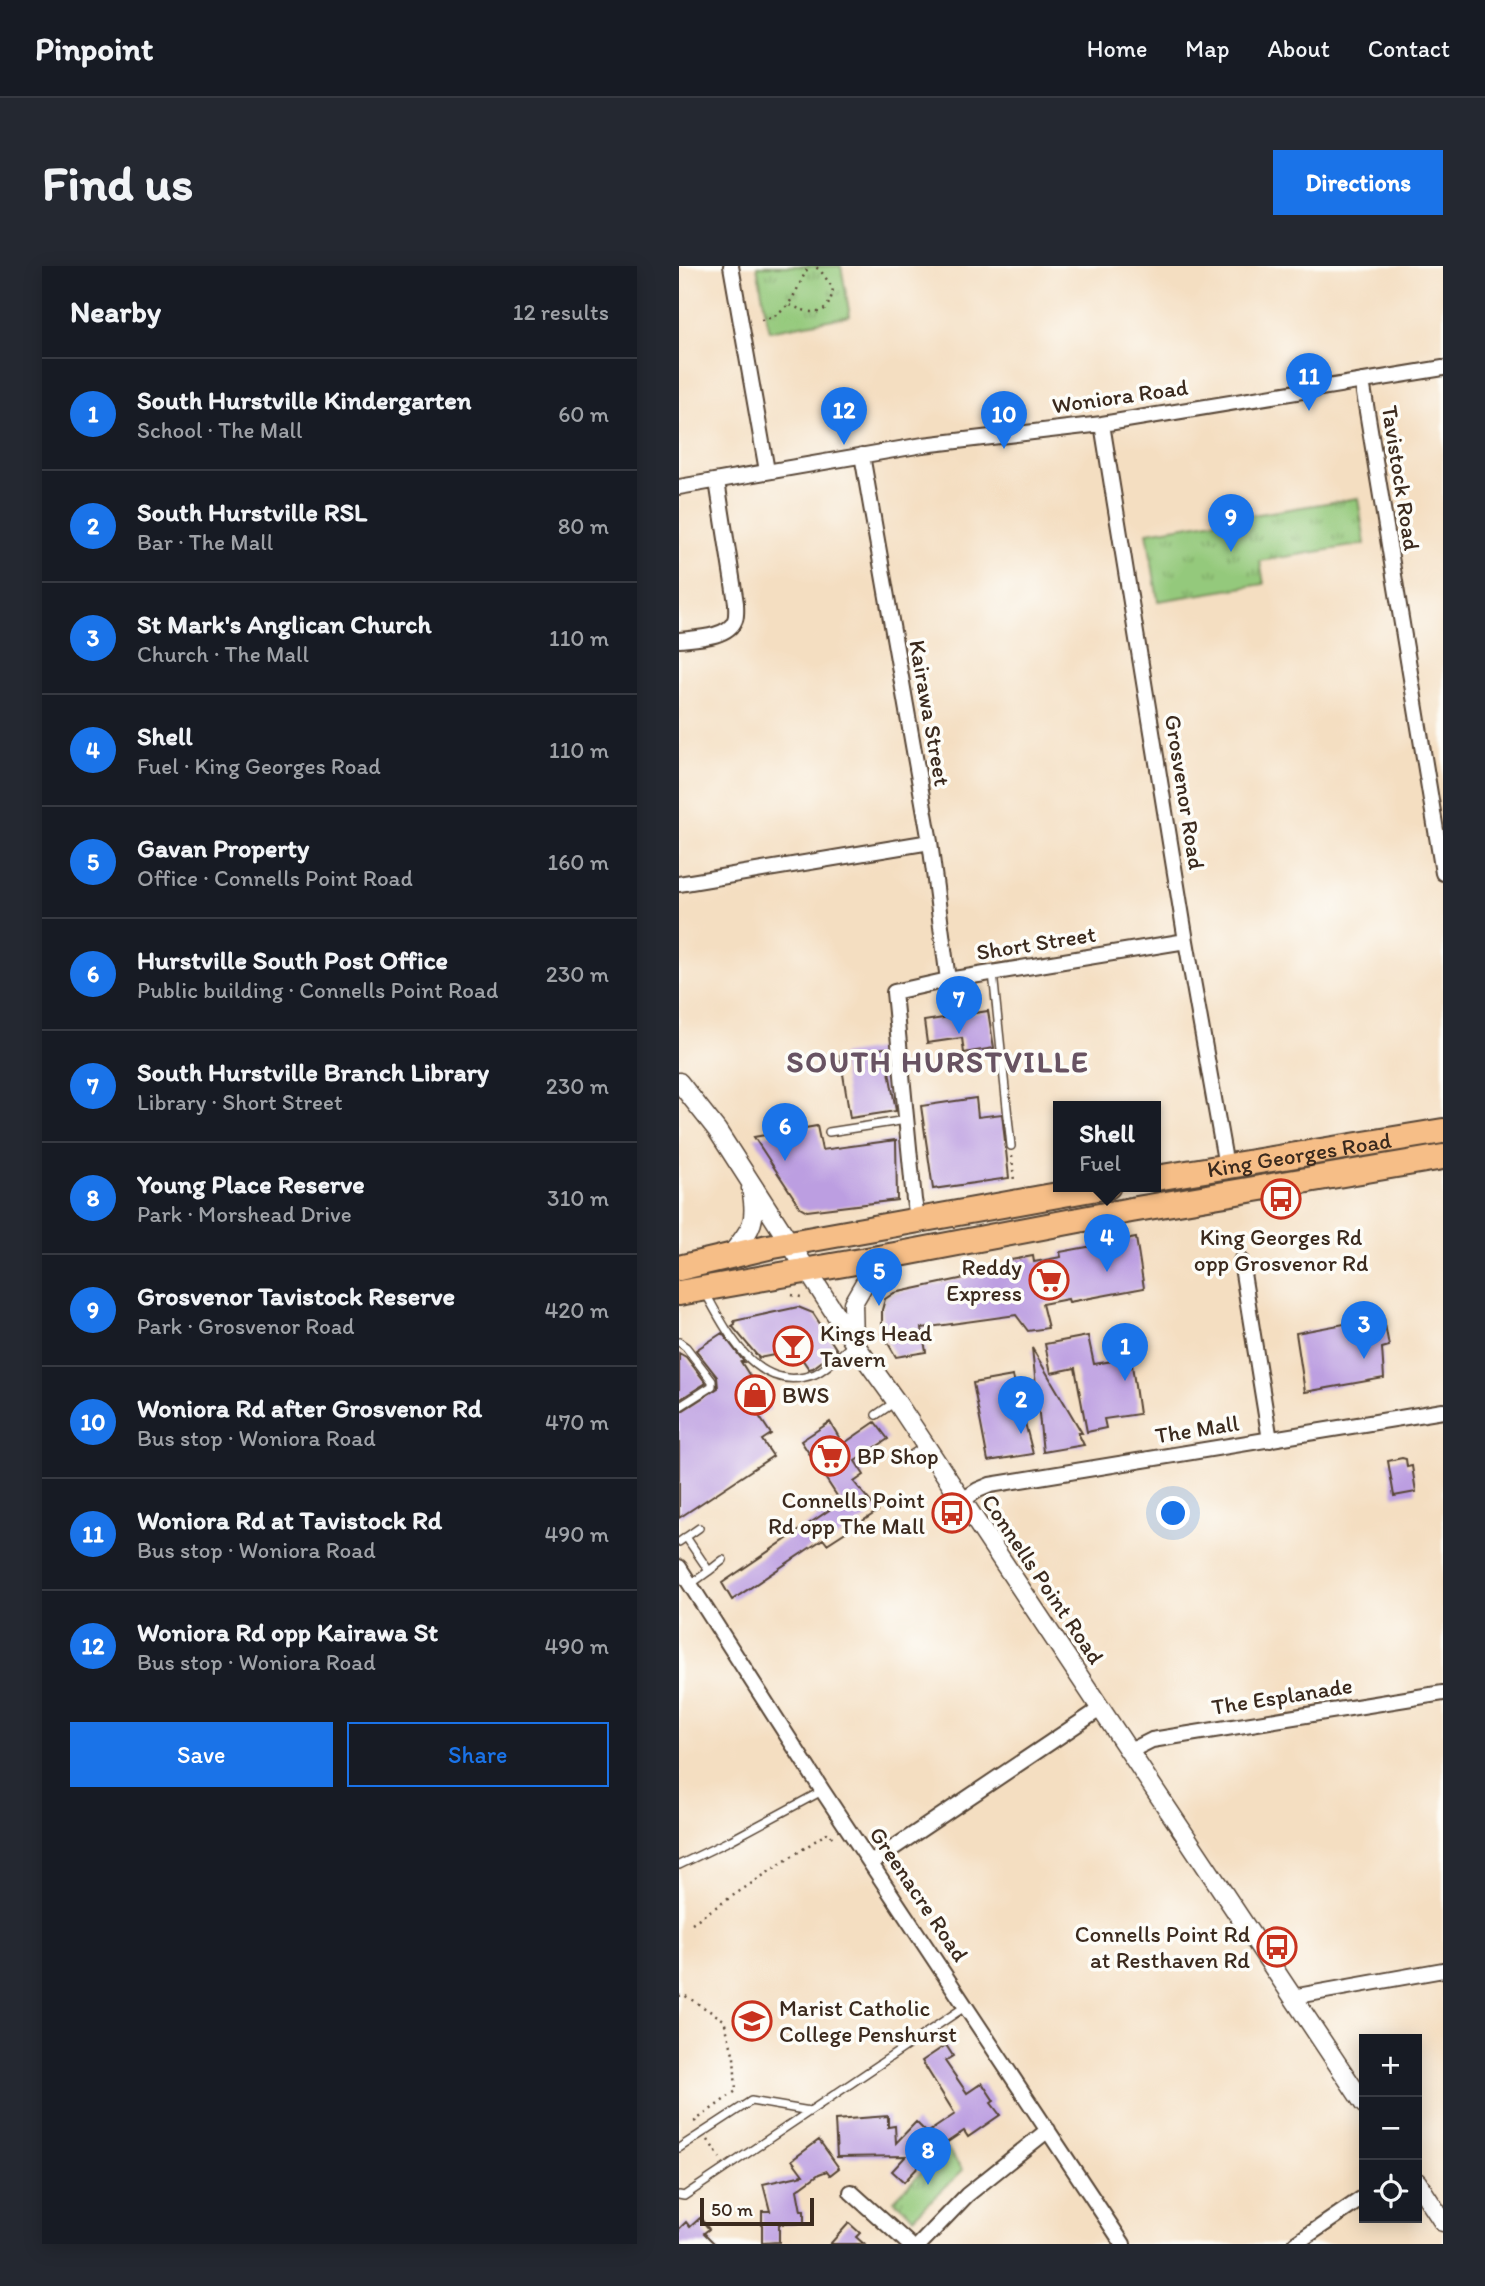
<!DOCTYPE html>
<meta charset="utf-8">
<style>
body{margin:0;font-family:Itim,sans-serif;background:#242831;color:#f1f3f6}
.controls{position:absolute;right:21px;bottom:21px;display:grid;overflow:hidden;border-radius:0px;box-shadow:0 4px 18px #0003}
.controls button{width:63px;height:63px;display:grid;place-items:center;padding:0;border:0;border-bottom:2px solid #363941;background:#171b24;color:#f1f3f6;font:35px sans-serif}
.scale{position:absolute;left:21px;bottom:18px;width:114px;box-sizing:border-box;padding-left:7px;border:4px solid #3b2a1e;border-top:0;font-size:19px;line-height:24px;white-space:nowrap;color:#3b2a1e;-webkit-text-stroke:5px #fdfcf7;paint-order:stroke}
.you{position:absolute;left:495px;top:1248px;width:24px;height:24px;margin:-18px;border:5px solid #fff;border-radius:50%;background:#1a73e8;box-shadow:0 0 0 10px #1a73e833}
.badge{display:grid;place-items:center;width:46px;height:46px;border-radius:50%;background:#1a73e8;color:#fff;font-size:23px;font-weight:700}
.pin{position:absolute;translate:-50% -58px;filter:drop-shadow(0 2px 4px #0008)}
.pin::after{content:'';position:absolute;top:37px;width:24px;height:21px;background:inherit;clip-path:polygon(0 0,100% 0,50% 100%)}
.popup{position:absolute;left:374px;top:835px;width:108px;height:91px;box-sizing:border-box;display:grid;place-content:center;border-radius:0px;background:#171b24;filter:drop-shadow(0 2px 5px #0005);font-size:23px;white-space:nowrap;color:#9ea1a6}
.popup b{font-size:26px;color:#f1f3f6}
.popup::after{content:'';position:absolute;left:50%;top:100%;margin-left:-14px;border:14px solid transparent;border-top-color:#171b24}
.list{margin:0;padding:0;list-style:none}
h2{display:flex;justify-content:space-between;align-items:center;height:91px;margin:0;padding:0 28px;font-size:30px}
h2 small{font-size:23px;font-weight:400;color:#9ea1a6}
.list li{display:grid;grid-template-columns:46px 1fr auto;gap:21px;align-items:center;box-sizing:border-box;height:112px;padding:0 28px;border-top:2px solid #363941}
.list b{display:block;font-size:26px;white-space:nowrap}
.list p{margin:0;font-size:23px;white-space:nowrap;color:#9ea1a6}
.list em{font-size:23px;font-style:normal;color:#9ea1a6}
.actions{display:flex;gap:14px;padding:21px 28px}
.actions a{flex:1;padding:16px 0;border:2px solid #1a73e8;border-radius:0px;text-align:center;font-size:24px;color:#1a73e8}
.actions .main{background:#1a73e8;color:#fff}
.icon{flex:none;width:38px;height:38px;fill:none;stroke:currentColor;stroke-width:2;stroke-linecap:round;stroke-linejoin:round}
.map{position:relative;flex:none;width:764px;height:1978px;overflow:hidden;border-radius:0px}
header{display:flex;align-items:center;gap:42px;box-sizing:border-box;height:98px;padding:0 35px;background:#171b24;border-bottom:2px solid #363941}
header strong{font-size:33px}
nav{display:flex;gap:38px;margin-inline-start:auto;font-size:24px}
.intro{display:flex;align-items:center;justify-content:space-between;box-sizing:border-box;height:168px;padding:0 42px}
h1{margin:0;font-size:49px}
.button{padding:18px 32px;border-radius:0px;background:#1a73e8;color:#fff;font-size:24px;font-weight:700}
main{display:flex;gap:42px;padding:0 42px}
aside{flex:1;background:#171b24;border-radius:0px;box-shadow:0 4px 18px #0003}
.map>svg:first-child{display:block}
.grass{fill:url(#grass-tufts);stroke:#687a4c;stroke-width:2}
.building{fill:#bc9ee1}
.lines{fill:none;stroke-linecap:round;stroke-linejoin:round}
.service-casing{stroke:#574536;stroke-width:10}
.minor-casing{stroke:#574536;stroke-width:18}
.tertiary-casing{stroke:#574536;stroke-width:21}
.trunk-casing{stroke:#574536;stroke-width:28}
.path{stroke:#574536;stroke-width:2.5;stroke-dasharray:2 5;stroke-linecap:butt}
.service{stroke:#fff;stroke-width:7}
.minor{stroke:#fff;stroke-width:14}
.tertiary{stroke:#fff;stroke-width:18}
.trunk{stroke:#f6be87;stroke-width:24}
.labels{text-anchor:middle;stroke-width:7;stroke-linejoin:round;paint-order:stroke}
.street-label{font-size:23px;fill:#3b2a1e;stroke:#fdfcf7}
.poi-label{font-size:23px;fill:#3b2a1e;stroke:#fdfcf7;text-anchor:start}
.district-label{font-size:30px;font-weight:bold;letter-spacing:2px;fill:#685362;stroke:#fdfcf7}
</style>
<header>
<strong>Pinpoint</strong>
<nav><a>Home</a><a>Map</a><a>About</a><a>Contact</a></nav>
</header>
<div class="intro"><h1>Find us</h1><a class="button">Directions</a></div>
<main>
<aside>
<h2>Nearby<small>12 results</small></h2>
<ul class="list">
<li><span class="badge">1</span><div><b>South Hurstville Kindergarten</b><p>School · The Mall</p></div><em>60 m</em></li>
<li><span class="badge">2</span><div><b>South Hurstville RSL</b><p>Bar · The Mall</p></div><em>80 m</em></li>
<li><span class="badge">3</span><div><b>St Mark's Anglican Church</b><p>Church · The Mall</p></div><em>110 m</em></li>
<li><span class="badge">4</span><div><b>Shell</b><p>Fuel · King Georges Road</p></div><em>110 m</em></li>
<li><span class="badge">5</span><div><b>Gavan Property</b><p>Office · Connells Point Road</p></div><em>160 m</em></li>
<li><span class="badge">6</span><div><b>Hurstville South Post Office</b><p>Public building · Connells Point Road</p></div><em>230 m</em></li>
<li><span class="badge">7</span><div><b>South Hurstville Branch Library</b><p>Library · Short Street</p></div><em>230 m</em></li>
<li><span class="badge">8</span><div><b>Young Place Reserve</b><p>Park · Morshead Drive</p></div><em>310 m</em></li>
<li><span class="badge">9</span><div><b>Grosvenor Tavistock Reserve</b><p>Park · Grosvenor Road</p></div><em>420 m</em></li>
<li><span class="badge">10</span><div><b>Woniora Rd after Grosvenor Rd</b><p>Bus stop · Woniora Road</p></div><em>470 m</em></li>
<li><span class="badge">11</span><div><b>Woniora Rd at Tavistock Rd</b><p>Bus stop · Woniora Road</p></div><em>490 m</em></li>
<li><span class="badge">12</span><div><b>Woniora Rd opp Kairawa St</b><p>Bus stop · Woniora Road</p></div><em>490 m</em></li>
</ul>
<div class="actions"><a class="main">Save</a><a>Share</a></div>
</aside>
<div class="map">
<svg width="764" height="1978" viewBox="0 0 764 1978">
<defs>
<pattern id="grass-tufts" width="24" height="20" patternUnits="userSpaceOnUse" patternTransform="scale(1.75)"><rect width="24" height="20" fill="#94c97b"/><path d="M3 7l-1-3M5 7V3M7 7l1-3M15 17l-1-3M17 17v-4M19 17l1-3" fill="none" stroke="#7aa364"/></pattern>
</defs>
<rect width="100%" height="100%" fill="#fdfcf7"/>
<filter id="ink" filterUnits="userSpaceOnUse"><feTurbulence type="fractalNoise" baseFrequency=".0143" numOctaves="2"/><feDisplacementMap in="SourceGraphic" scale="14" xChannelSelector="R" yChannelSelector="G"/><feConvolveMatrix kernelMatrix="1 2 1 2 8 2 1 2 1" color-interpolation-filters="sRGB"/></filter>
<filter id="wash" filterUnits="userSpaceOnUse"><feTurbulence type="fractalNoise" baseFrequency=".00686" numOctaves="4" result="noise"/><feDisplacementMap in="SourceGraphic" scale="28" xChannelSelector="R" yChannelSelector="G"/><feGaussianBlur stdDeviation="1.57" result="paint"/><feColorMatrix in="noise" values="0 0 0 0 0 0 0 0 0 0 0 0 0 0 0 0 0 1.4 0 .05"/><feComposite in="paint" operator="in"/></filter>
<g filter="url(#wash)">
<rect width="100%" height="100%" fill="#f4dec1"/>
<path class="grass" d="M78,0H162L171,50L90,65Z
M679,232L686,278L581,295L585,318L479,335L468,266Z
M267,1881L284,1904L235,1951L215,1934Z"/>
<g id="blocks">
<path class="building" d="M309,745L315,782L285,787L283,772L248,777L245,755Z
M206,782L217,845L171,852L161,789Z
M297,832L299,851L323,848L330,912L254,923L242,840Z
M138,860L143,884L217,874L218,934L128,945L121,941L75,871Z
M457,972L465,1022L390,1036L389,1033L363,1038L369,1062L349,1065L337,1049L243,1062L247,1086L217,1091L203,1067V1044L206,1033L215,1027L328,1003L326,995L354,990L355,996L382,991L381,986Z
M119,1041L134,1047L158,1084L134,1102L130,1103L123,1093L95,1089L80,1092L53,1060L56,1058L55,1055Z
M697,1052L698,1054L705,1053L710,1080L703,1082L705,1112L626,1126L617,1067Z
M43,1067L65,1096H62L92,1143L80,1150L92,1168L83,1174L94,1190L0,1252V1147L39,1122L38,1111L17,1084Z
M409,1070L415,1098L452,1092L460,1148L425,1153L427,1162L408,1166L396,1102L372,1107L366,1078Z
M353,1082L403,1167H399L405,1179L364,1186Z
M0,1087L7,1091L27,1117L0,1134Z
M334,1110L354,1188L309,1195L294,1117Z
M151,1156L164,1178L196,1156L209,1173L176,1195L185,1209L175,1216L199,1245L148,1278L144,1273L53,1334L43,1317L162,1236L122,1175Z
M723,1192L727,1193L728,1201L733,1200L737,1226L715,1230L709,1195Z
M267,1779L274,1790L266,1795L288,1827L303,1817L315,1835L312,1837L321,1849L289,1871L285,1865L257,1884L260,1887L247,1900L244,1896L225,1916L213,1905L227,1890L158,1891L156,1854L209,1850V1861L216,1860L217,1877L237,1856L248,1867L276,1848L243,1795Z
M140,1874L160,1902L151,1909L148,1905L140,1908L118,1924L122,1945H125V1957L100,1958V1976L83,1977V1945H91L84,1918L124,1909L113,1894Z
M21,1952L30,1963L25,1967L36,1978H0V1963L7,1956L11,1961Z
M170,1957L181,1967L177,1971L185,1978H151Z"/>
</g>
</g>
<g filter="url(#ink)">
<use href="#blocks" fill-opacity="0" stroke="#574536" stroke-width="2"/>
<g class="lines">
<g class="service-casing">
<path id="service" d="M314,707L332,880
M150,866L227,854
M26,1026C48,1066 79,1130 136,1108C149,1102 163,1087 174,1078
M0,1076L7,1081L33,1115V1120L0,1141
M197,1149L216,1136
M226,1193L246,1180
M7,1271L30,1305L44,1294
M0,1276L20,1262
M12,1318L30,1305
M0,1599L52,1574L143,1525
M0,1882L72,1835L131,1845
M0,1929L5,1930L287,1740"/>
</g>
<g class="minor-casing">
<path id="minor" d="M52,0L88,205
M683,115L764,607
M423,158L507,675L547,900
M183,189L251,576L269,714
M0,221L244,179L423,158L764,102
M0,374C16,372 49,372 56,354C58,349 57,342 57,337L38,215
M0,618L251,576
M239,955L235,934L215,726L269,714L507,675
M562,995L591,1174
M282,1235L299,1224L311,1219L764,1145
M0,1301L143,1524L444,1978
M451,1485L473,1474L764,1427
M192,1597L421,1443
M613,1731L764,1704
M172,1926L230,1978
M241,1978L288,1929L369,1864
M616,1978L685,1931"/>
</g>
<g class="tertiary-casing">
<path id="tertiary" d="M0,816L38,864L175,1077L217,1135L685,1838
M50,991C72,963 79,958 72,922
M175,1077L174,1037L185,1018L216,989
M738,1916L764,1956"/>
</g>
<g class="trunk-casing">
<g id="trunk">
<path id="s1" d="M477,912L764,865"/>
<path d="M0,1002L89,981L429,920"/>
<path d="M0,1027L216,989L452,944L764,891"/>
</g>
</g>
<path class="path" d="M111,39C134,49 150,53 154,22L141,4L135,0
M82,54C113,49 116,23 130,0
M333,890L335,916
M113,1029L122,1031
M13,1657L148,1567L151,1571L156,1568
M0,1730L5,1729L45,1754L55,1791L57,1825L16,1855L17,1857
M29,1874L41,1892"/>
<use href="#service" class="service"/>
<use href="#minor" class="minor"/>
<use href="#tertiary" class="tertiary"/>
<use href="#trunk" class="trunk"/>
</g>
</g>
<defs>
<g id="bus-ring" transform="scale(2.0125)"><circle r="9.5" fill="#fdfcf7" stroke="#c8321e" stroke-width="1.5"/><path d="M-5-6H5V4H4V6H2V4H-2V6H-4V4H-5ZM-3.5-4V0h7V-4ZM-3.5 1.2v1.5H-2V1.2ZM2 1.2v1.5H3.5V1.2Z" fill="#c8321e"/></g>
<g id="supermarket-ring" transform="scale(2.0125)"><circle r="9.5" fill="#fdfcf7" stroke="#c8321e" stroke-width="1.5"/><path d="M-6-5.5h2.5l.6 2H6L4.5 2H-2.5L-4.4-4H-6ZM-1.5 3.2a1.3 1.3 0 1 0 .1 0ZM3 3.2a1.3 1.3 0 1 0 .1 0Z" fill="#c8321e"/></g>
<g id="bar-ring" transform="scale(2.0125)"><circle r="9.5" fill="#fdfcf7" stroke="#c8321e" stroke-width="1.5"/><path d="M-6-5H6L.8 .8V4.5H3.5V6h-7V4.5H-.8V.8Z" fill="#c8321e"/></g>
<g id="shop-ring" transform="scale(2.0125)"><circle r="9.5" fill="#fdfcf7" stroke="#c8321e" stroke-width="1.5"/><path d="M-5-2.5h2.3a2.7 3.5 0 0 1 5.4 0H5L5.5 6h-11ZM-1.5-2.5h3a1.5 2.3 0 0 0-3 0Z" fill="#c8321e"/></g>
<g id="school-ring" transform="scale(2.0125)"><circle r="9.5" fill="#fdfcf7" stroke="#c8321e" stroke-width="1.5"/><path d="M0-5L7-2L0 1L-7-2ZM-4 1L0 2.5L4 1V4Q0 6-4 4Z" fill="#c8321e"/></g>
</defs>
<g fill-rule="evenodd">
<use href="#bus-ring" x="602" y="933"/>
<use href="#supermarket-ring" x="370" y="1014"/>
<use href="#bar-ring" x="114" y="1080"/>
<use href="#shop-ring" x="76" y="1129"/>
<use href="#supermarket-ring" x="151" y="1190"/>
<use href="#bus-ring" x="273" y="1247"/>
<use href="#bus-ring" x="598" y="1681"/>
<use href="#school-ring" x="73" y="1755"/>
</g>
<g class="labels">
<g class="street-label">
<text transform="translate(441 130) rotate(-8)" y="8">Woniora Road</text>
<text transform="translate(722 212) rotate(81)" y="8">Tavistock Road</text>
<text transform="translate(251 447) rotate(80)" y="8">Kairawa Street</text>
<text transform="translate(506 526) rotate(81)" y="8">Grosvenor Road</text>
<text transform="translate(357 677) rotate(-9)" y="8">Short Street</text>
<text dy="8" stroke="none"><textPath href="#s1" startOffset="145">King Georges Road</textPath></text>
<text transform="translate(518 1163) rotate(-9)" y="8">The Mall</text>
<text transform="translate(364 1313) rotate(56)" y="8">Connells Point Road</text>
<text transform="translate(603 1430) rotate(-9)" y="8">The Esplanade</text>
<text transform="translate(240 1628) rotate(56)" y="8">Greenacre Road</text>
</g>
<g class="poi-label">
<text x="602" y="979" text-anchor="middle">King Georges Rd<tspan x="602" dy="26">opp Grosvenor Rd</tspan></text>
<text x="343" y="1009" text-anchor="end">Reddy<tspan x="343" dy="26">Express</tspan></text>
<text x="141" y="1075">Kings Head<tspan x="141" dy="26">Tavern</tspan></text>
<text x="103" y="1137">BWS</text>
<text x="178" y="1198">BP Shop</text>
<text x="246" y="1242" text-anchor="end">Connells Point<tspan x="246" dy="26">Rd opp The Mall</tspan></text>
<text x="571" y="1676" text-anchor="end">Connells Point Rd<tspan x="571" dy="26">at Resthaven Rd</tspan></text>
<text x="100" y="1750">Marist Catholic<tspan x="100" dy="26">College Penshurst</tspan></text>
</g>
<g class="district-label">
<text x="259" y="806">SOUTH HURSTVILLE</text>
</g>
</g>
</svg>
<div class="controls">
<button>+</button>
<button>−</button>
<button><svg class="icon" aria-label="locate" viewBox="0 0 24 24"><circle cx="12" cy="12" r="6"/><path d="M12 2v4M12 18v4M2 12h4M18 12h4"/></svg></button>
</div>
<div class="scale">50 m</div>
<div class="you"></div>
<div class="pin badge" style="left:446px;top:1115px">1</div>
<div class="pin badge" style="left:342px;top:1168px">2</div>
<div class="pin badge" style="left:685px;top:1093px">3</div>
<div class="pin badge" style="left:428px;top:1006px">4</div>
<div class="popup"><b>Shell</b>Fuel</div>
<div class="pin badge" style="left:200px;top:1040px">5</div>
<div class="pin badge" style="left:106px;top:895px">6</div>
<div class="pin badge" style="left:280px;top:768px">7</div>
<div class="pin badge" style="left:249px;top:1919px">8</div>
<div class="pin badge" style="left:552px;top:286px">9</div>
<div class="pin badge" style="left:325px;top:183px">10</div>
<div class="pin badge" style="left:630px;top:145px">11</div>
<div class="pin badge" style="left:165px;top:179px">12</div>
</div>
</main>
